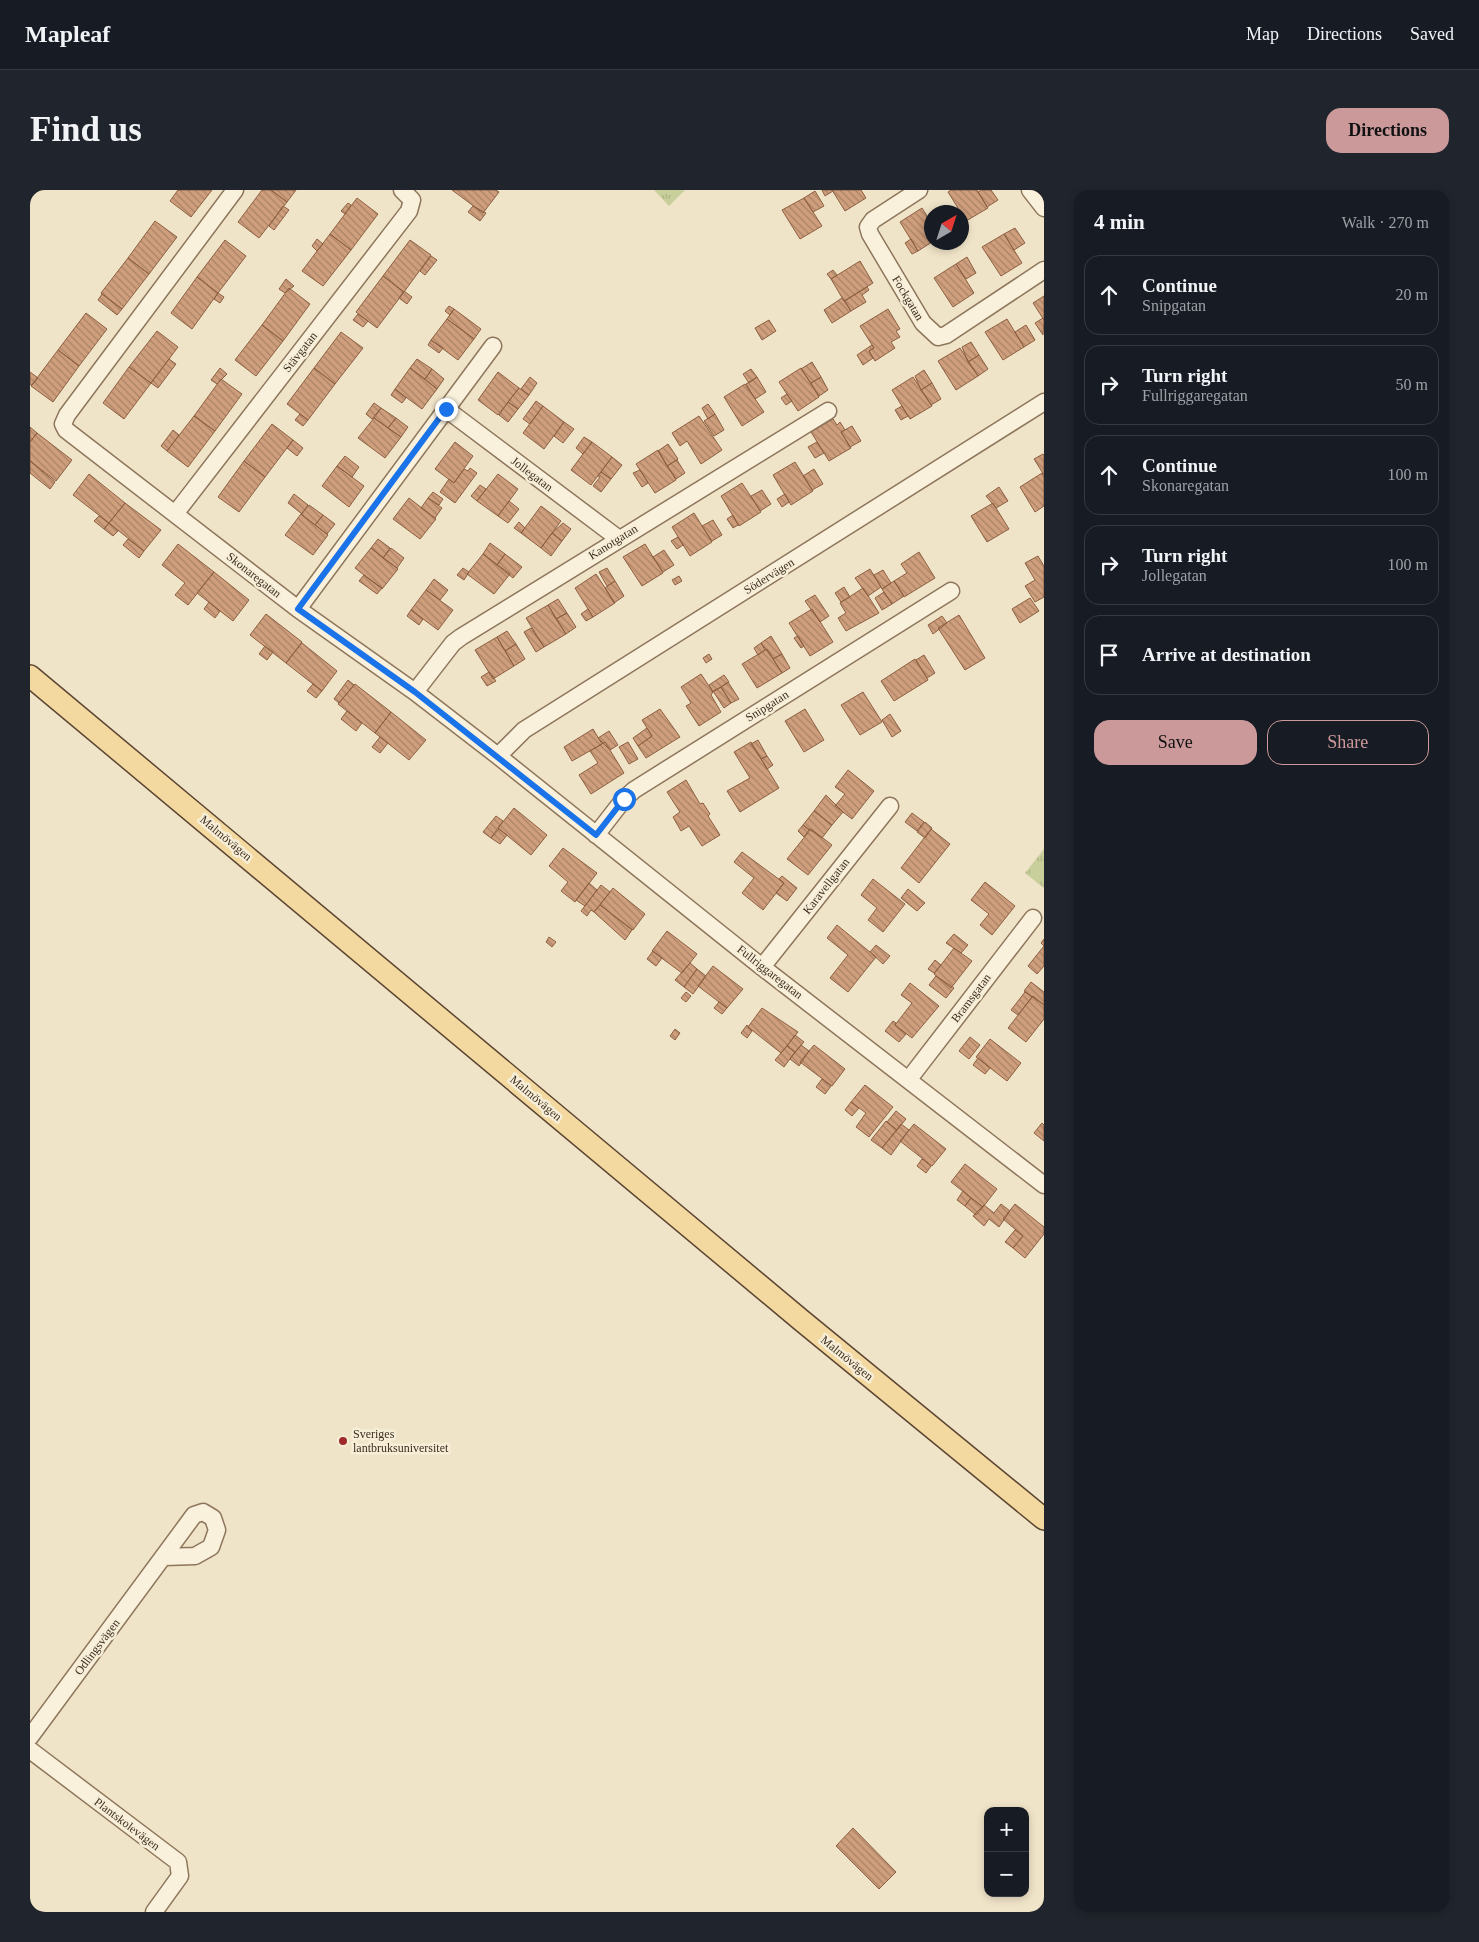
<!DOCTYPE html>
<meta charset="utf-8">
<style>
body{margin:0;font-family:Georgia,serif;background:#20242c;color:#f1f3f6}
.controls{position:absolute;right:15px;bottom:15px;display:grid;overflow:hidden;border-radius:10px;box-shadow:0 2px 8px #0003}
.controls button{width:45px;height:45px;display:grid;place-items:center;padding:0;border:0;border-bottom:1px solid #363941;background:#171b24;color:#f1f3f6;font:25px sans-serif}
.compass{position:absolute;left:894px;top:15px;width:45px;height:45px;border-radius:50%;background:#171b24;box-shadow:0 2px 8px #0003;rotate:39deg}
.stop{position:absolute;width:15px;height:15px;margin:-11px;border:4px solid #1a73e8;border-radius:50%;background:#fff}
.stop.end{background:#1a73e8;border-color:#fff;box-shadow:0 1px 5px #0008}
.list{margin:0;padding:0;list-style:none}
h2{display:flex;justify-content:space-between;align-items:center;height:65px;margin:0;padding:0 20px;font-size:21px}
h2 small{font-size:16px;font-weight:400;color:#9ea1a6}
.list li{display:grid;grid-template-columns:32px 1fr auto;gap:15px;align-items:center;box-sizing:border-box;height:80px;margin:0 10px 10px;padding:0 10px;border:1px solid #363941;border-radius:15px}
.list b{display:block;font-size:19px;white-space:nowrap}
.list p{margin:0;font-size:16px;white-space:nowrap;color:#9ea1a6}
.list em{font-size:16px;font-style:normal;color:#9ea1a6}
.actions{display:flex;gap:10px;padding:15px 20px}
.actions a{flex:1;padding:11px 0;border:1px solid #cc999b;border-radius:15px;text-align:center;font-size:18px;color:#cc999b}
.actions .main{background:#cc999b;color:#111}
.icon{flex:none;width:28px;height:28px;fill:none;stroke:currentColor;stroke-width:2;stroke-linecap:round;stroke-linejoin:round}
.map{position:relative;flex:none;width:1014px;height:1722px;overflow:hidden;border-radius:15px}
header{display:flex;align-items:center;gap:30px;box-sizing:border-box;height:70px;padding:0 25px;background:#171b24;border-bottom:1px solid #363941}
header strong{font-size:24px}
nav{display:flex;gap:28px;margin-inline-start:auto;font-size:18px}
.intro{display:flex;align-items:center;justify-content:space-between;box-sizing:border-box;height:120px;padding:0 30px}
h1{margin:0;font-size:35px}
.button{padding:12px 22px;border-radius:15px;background:#cc999b;color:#111;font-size:18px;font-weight:700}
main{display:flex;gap:30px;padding:0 30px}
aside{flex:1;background:#171b24;border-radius:15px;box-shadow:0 2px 8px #0003}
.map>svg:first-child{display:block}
.park{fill:url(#park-tufts)}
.building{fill:url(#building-back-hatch);stroke:#8d5f41}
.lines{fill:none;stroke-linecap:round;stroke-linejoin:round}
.minor-casing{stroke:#8d765c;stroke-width:19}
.major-casing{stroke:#5b4430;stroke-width:24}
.minor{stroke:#faf1dc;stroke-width:16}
.major{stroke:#f3d9a0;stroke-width:21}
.route{stroke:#1a73e8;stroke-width:6}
.poi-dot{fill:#9e2a2b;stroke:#f7eed8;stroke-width:2}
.labels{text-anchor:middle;stroke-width:5;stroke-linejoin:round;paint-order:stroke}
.street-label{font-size:12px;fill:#3d2e20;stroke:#f7eed8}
.poi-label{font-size:12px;fill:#3d2e20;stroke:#f7eed8;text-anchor:start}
</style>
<header>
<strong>Mapleaf</strong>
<nav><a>Map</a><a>Directions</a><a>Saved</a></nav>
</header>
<div class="intro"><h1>Find us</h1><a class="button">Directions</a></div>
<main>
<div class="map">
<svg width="1014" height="1722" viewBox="0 0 1014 1722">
<defs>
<pattern id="park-tufts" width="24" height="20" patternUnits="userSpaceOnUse" patternTransform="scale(1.25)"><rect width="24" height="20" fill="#c9cf9b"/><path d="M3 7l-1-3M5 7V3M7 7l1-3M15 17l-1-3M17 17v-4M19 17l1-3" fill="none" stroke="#aeb285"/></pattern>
<pattern id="building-back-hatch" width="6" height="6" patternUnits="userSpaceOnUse" patternTransform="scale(1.25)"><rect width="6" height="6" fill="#cf9f7d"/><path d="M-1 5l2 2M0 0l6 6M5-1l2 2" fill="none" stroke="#a98266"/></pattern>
</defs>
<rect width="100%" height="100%" fill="#f0e4c8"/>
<path class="park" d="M624,0H655L639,16Z
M1014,659V698L995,683Z"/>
<path class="building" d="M148,0H182L161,27L140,11Z
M232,0H241L257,12L229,48L208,32Z
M241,0H266L257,12Z
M422,0H466L469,2L453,23Z
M792,0H802L803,1L795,6Z
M802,0H831L836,8L815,21Z
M921,0H947L958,18L936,31L918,2Z
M951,0H961L968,10L957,17L948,2Z
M785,1L794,16L783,22L774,8Z
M327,8L348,24L321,60L300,44Z
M774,8L792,36L770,49L752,20Z
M318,13L321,15L315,24L311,21Z
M253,16L259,20L244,40L239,36Z
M443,16L456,23L450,31L438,22Z
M892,18L902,34V52L888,61L870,32Z
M125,31L147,47L119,84L98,68Z
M985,38L995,53L984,60L974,44Z
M300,44L321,60L293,96L272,81Z
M974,44L992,73L971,86L952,57Z
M287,49L293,54L287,61L282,56Z
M881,49L888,61L882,64L875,53Z
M195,50L216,66L188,103L167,87Z
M380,50L401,65L374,102L353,86Z
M401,66L407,70L395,85L390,81Z
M937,67L946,83L936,89L926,74Z
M98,68L119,84L92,119L71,103Z
M830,71L843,93L814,111L801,89Z
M926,74L944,103L923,117L904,88Z
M803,80L807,85L801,89L797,84Z
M353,86L374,102L347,138L326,122Z
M167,87L188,103L162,139L141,123Z
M256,89L264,96L255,103L249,99Z
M837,97L839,100L832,105L836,112L821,121L815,111Z
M259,98L280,114L253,151L232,135Z
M374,101L382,107L377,114L369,108Z
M188,103L194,107L190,113L184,109Z
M72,104L92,119L87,125L68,110Z
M1014,106V130L1003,113Z
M812,108L821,121L802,133L794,120Z
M419,116L424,119L420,125L415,121Z
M424,119L451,139L444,149L417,129Z
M858,119L870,139L866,141L870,147L861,152L865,158L845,171L839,161L844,158L830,136Z
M56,123L77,139L49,176L28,160Z
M328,124L338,131L333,137L323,130Z
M1013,128L1014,130L1013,145L1005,133Z
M417,129L444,149L428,170L401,150Z
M977,129L994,157L973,170L955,142Z
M739,130L746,141L732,150L725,138Z
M232,135L253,151L226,186L205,170Z
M996,135L1005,150L994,157L985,142Z
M127,141L148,157L121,193L99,177Z
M311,142L333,158L305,194L284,178Z
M401,150L413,158L409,163L398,155Z
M941,152L949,165L938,172L932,157Z
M842,155L844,158L839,161L843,168L833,175L827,165Z
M930,158L948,186L926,200L908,171Z
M28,160L49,176L23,212L1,196Z
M949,165L958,179L948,186L938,172Z
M139,169L146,174L128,198L121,193Z
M387,169L402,179L395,189L380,178Z
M782,172L791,187L781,193L771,179Z
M99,177L121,193L94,229L73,213Z
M190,178L197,184L187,194L181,190Z
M284,178L305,194L278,230L257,214Z
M380,178L407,199L392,219L365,199Z
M771,178L789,207L768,221L749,192Z
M402,179L414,189L407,199L395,189Z
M721,179L727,187L719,193L713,184Z
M894,180L902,193L891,200L885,186Z
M0,182L8,188L2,195L0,194Z
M468,182L489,198L468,225L448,210Z
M500,187L507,193L499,205L491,199Z
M727,187L736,202L725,209L716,194Z
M791,187L798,200L789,206L781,193Z
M883,187L902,216L880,229L862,200Z
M191,189L212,204L185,241L164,226Z
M902,193L911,209L901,215L891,200Z
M715,194L734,222L712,236L694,207Z
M489,198L499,205L488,219L478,212Z
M365,199L376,208L372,213L361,205Z
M757,204L762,211L756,215L751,208Z
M506,211L513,216L500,234L493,229Z
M478,212L488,219L478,232L469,225Z
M344,213L351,218L342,229L336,224Z
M678,214L685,224L678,229L672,218Z
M513,216L534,232L514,259L493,243Z
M872,216L878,226L871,230L865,220Z
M351,218L366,228L358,238L344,228Z
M270,224L278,230L273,236L265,230Z
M685,224L694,240L684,246L674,231Z
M164,226L185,241L158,277L137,261Z
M669,226L692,260L671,274L657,251L650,256L642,243Z
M344,228L371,247L355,268L328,248Z
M366,228L378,237L371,247L358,238Z
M803,229L807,235L810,232L815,240L811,242L821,258L799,271L781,242Z
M534,232L544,239L533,253L524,246Z
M242,234L263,250L235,287L214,271Z
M822,236L831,251L820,257L811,242Z
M0,237L7,243L0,252Z
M143,240L149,245L137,261L131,256Z
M7,243L42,270L26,291L0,271V252Z
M554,247L562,252L553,264L546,258Z
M263,250L273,258L267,266L257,258Z
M425,252L443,266L424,293L405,279Z
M562,252L582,267L561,295L541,280Z
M787,252L794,263L785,268L778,257Z
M638,254L648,269L637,276L628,261Z
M628,260L646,290L625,303L606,274Z
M1013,264L1014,265V285L1004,269Z
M315,266L329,277L322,287L307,276Z
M582,267L592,275L581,289L571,282Z
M647,270L655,283L646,289L637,276Z
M0,271L25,292L20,299L0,283Z
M214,271L235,287L209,322L188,307Z
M765,272L783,301L761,315L743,285Z
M307,276L334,296L319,317L292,296Z
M440,278L447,283L425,313L410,302L419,289L424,293L434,279L438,281Z
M784,279L793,294L782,300L773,286Z
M610,280L618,293L612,297L603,283Z
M571,282L581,289L571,302L563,296L570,287L568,286Z
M1012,283L1014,287V316L1005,322L990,297Z
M59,284L95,313L79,333L43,305Z
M468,284L488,299L468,326L447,311Z
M712,293L731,322L709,336L691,306Z
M450,295L456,299L447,311L441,306Z
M969,297L978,311L966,318L956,306Z
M732,300L741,314L730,321L721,306Z
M403,302L413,309L409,315L398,308Z
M264,304L278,315L272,324L258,313Z
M755,304L759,312L752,317L747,309Z
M379,308L406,329L390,349L363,329Z
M398,308L412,318L405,328L391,318Z
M479,311L489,319L478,333L468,326Z
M95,313L131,340L114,361L79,333Z
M963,313L979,339L957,352L941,326Z
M279,315L293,325L285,335L271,324Z
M511,316L531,331L511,358L491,343Z
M664,323L682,352L660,366L642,337Z
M271,324L298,345L283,365L255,345Z
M293,325L305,334L297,344L285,335Z
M703,325L708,335L703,338L697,329Z
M69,326L79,333L74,339L64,331Z
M683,330L692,345L682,351L672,336Z
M489,332L495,338L491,343L484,338Z
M79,333L88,341L83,346L74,339Z
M533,333L541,339L532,351L522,343Z
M522,343L532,351L521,366L511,358Z
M648,347L653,355L647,359L641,351Z
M98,349L114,361L109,368L93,355Z
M348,349L360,358L353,368L341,358Z
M460,353L475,364L467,375L453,364Z
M148,354L184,382L158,415L145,405L155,393L132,375Z
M615,354L633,383L612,396L593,367Z
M341,358L368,379L352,399L325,378Z
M361,358L374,368L367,378L353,368Z
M634,360L644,375L633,382L623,367Z
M889,362L905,388L874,407L864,391L877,383L871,374Z
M453,364L480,384L464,404L437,384Z
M475,364L492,377L483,388L467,375Z
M1008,366L1014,376V407L1005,412L995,396L1005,390L995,373Z
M433,378L439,382L434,390L427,385Z
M577,378L585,391L577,396L569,382Z
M840,379L851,397L838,406L825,388Z
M853,380L861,393L852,399L844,385Z
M184,382L219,410L203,431L167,403Z
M566,384L585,413L563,427L545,398Z
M334,385L352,398L347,404L329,391Z
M649,386L652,391L645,395L642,390Z
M404,389L418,400L410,410L396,400Z
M585,391L594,406L584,413L575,398Z
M864,391L874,406L862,414L852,399Z
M814,397L820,407L811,412L805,403Z
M833,398L849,423L816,441L808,428L816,423L810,413Z
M396,400L423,420L408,440L381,420Z
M854,402L862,414L852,420L845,408Z
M785,405L799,426L790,432L775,411Z
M1000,408L1009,421L990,433L982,419Z
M528,409L537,423L526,429L518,415Z
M179,412L190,421L185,428L174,419Z
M518,415L536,444L514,457L496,428Z
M558,419L563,427L556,431L551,424Z
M782,419L803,452L780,466L759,433Z
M381,420L393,429L389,435L377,426Z
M537,423L546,437L536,444L526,429Z
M236,424L272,452L256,473L220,445Z
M929,425L955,468L935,480L908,438Z
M912,426L917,433L903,444L898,435Z
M501,438L514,457L506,462L494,442Z
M477,441L486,454L475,461L467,447Z
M741,446L752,464L743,469L731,453Z
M768,446L774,456L771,458L764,448Z
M467,447L484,476L463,489L445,460Z
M272,453L307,481L292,501L256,473Z
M731,453L735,460L728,465L724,458Z
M486,454L495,469L484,476L475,461Z
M235,456L243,462L237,470L229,464Z
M737,459L752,483L727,498L712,474Z
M679,464L682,469L676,473L673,468Z
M752,464L760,478L752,483L743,469Z
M894,465L905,483L897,488L886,470Z
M885,469L898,490L864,511L851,491Z
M459,482L466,491L457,496L451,487Z
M671,484L683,502L681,505L691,522L669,536L656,516L661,513L651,497Z
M694,485L699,492L683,502L679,495Z
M318,490L324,495L309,513L304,509Z
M698,492L709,509L701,513L691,497Z
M283,494L292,501L286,508L277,501Z
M325,494L361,522L345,543L308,514Z
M691,497L701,513L694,518L683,501Z
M833,502L852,532L830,545L811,515Z
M630,519L650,547L616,568L608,556L622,546L612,530Z
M775,519L794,550L774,562L755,531Z
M317,521L332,533L326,541L311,529Z
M361,522L396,550L379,570L345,543Z
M860,524L871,541L862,547L852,530Z
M617,538L622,546L608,556L603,548Z
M563,539L572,554L542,571L534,557Z
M579,541L588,555L580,560L568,548Z
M350,547L358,553L350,563L342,557Z
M728,550L737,566L731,569L721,554Z
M575,552L594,583L561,604L549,585L568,573L560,561Z
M598,552L608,569L599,574L589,557Z
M721,552L749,598L710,622L697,601L720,588L704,562Z
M737,566L743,575L737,579L731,569Z
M818,580L844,601L822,629L805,616L815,604L805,597Z
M656,590L670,614L673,613L680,624L678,626L690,645L672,656L659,636L651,641L643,627L650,622L637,602Z
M796,605L813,622L802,635L784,621Z
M484,618L517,645L501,665L468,638Z
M784,621L802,635L792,648L773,635Z
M882,623L894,632L887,641L875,632Z
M466,626L473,631L461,648L453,642Z
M895,632L902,638L895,648L887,642Z
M773,635L779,640L774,647L768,641Z
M469,639L477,645L470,654L461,648Z
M781,639L802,655L778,685L757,669Z
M901,639L920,654L889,693L871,678Z
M533,658L567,683L545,712L531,701L538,692L519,676Z
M712,662L754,693L733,720L712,703L724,688L704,672Z
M752,686L767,698L757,711L746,703L754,693L749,689Z
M843,689L875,714L853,742L838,730L847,718L831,705Z
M955,692L985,716L962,745L950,735L959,724L941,710Z
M559,693L567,700L555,716L546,710Z
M571,695L580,702L564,722L561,720L557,726L551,721Z
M583,698L615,724L603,740L570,715Z
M878,699L895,713L887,721L871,708Z
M570,715L602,740L595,750L564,722Z
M807,735L846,767L818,802L800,788L818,765L797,748Z
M637,741L667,764L652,783L622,761Z
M924,744L938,755L931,763L916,753Z
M519,747L526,752L522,757L516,752Z
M1014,749V776L1007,784L998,776L1014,756L1011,753Z
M846,755L860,766L853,774L840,762Z
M924,758L942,771L921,798L904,784Z
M623,761L632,768L626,776L617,769Z
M905,770L911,775L904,783L898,779Z
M660,773L667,779L654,797L645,790Z
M683,776L713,799L697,818L668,796Z
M667,779L676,786L663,804L654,797Z
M906,786L924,798L916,808L899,795Z
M1001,792L1014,802V815L994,801Z
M880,793L909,816L882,848L865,835L882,813L871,805Z
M656,802L661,806L656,812L651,808Z
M995,802L1002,807L988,825L981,820Z
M1003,806L1014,815V829L996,852L978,838Z
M689,812L697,818L692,824L684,818Z
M732,818L768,842L751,863L718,837Z
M863,831L866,833L865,835L876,844L869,852L855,841Z
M717,835L722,841L717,848L711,843Z
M645,839L650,843L645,850L640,846Z
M765,845L774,852L765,862L757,856Z
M940,847L950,855L939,869L929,861Z
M960,849L991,873L977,891L946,867Z
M771,855L779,861L769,876L760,869Z
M784,855L815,879L802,896L770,872Z
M757,856L765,862L754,877L745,870Z
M948,868L960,878L955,884L943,875Z
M792,889L801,896L795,904L786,897Z
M835,895L863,917L839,947L826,937L836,923L821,912Z
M821,912L829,918L822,926L815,920Z
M866,921L876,929L867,940L857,932Z
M856,931L867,940L852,958L841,950Z
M1012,933L1014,935V951L1004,943Z
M871,934L879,940L861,965L852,958Z
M884,934L916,959L902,976L870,951Z
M892,969L901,976L896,983L887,976Z
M935,974L967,999L953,1017L921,992Z
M933,1001L941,1008L935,1016L927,1010Z
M941,1008L953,1017L946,1025L935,1016Z
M971,1014L980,1021L969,1037L959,1029L954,1036L943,1026L954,1015L964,1023Z
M985,1014L1014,1037V1044L995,1068L983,1058L993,1046L973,1029Z
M985,1040L993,1046L983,1058L975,1052Z
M823,1638L866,1682L849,1699L806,1656Z"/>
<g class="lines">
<g class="minor-casing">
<path id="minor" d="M205,0L37,225L33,234L36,240L268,419L385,502L468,566L732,777L1014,995
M889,0L843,30L838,37L840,44L893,133L908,147L916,145L1014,80
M1000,0L1014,18
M416,219L589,349
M145,324L379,21L382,10L372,0
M268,419L463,156
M385,502L423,453L431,447L798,221
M468,566L494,540L1014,212
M566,645L594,609L604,600L921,401
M732,777L860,616
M879,889L1003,728
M0,1547L164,1325L173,1322L183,1328L187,1340L181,1357L165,1366L134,1367
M0,1560L148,1672L150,1686L124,1722"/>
</g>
<g class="major-casing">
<path id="major" d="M0,486L771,1130L1014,1329"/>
</g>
<use href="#minor" class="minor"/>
<use href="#major" class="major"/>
</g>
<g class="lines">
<path class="route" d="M416,219L268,419L385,502L566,645L594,609"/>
</g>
<circle class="poi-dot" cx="313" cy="1251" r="5"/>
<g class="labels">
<g class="street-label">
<text transform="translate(878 108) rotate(59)" y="4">Fockgatan</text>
<text transform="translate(270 162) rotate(-52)" y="4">Stävgatan</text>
<text transform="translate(502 284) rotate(37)" y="4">Jollegatan</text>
<text transform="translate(583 352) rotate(-32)" y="4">Kanotgatan</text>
<text transform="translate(224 385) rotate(38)" y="4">Skonaregatan</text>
<text transform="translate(739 386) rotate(-32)" y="4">Södervägen</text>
<text transform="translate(737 516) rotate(-32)" y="4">Snipgatan</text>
<text transform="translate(196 648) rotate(40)" y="4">Malmövägen</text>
<text transform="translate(796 696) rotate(-52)" y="4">Karavellgatan</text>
<text transform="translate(740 782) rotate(38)" y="4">Fullriggaregatan</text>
<text transform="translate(941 808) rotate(-53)" y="4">Bramsgatan</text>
<text transform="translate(506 908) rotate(40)" y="4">Malmövägen</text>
<text transform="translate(817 1168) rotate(39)" y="4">Malmövägen</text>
<text transform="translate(67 1457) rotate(-53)" y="4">Odlingsvägen</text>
<text transform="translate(97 1634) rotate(37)" y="4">Plantskolevägen</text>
</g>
<g class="poi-label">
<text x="323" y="1248">Sveriges<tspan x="323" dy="14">lantbruksuniversitet</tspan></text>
</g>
</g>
</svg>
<div class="controls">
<button>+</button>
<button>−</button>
</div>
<svg class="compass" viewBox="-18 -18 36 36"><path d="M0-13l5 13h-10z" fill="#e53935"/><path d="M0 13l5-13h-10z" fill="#9ea1a6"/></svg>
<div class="stop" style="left:594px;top:609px"></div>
<div class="stop end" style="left:416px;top:219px"></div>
</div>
<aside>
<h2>4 min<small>Walk · 270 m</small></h2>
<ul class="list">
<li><svg class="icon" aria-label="ahead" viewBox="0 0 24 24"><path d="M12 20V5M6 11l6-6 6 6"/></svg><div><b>Continue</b><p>Snipgatan</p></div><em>20 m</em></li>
<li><svg class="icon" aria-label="right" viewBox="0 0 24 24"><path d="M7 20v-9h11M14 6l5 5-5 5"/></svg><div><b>Turn right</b><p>Fullriggaregatan</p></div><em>50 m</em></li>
<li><svg class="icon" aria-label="ahead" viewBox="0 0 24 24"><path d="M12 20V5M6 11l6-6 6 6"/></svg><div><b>Continue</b><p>Skonaregatan</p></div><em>100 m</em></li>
<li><svg class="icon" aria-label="right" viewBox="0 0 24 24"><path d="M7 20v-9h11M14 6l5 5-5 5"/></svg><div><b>Turn right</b><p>Jollegatan</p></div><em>100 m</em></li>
<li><svg class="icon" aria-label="arrive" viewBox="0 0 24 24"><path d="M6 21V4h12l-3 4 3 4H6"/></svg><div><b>Arrive at destination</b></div></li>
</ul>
<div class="actions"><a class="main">Save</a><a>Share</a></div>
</aside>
</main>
